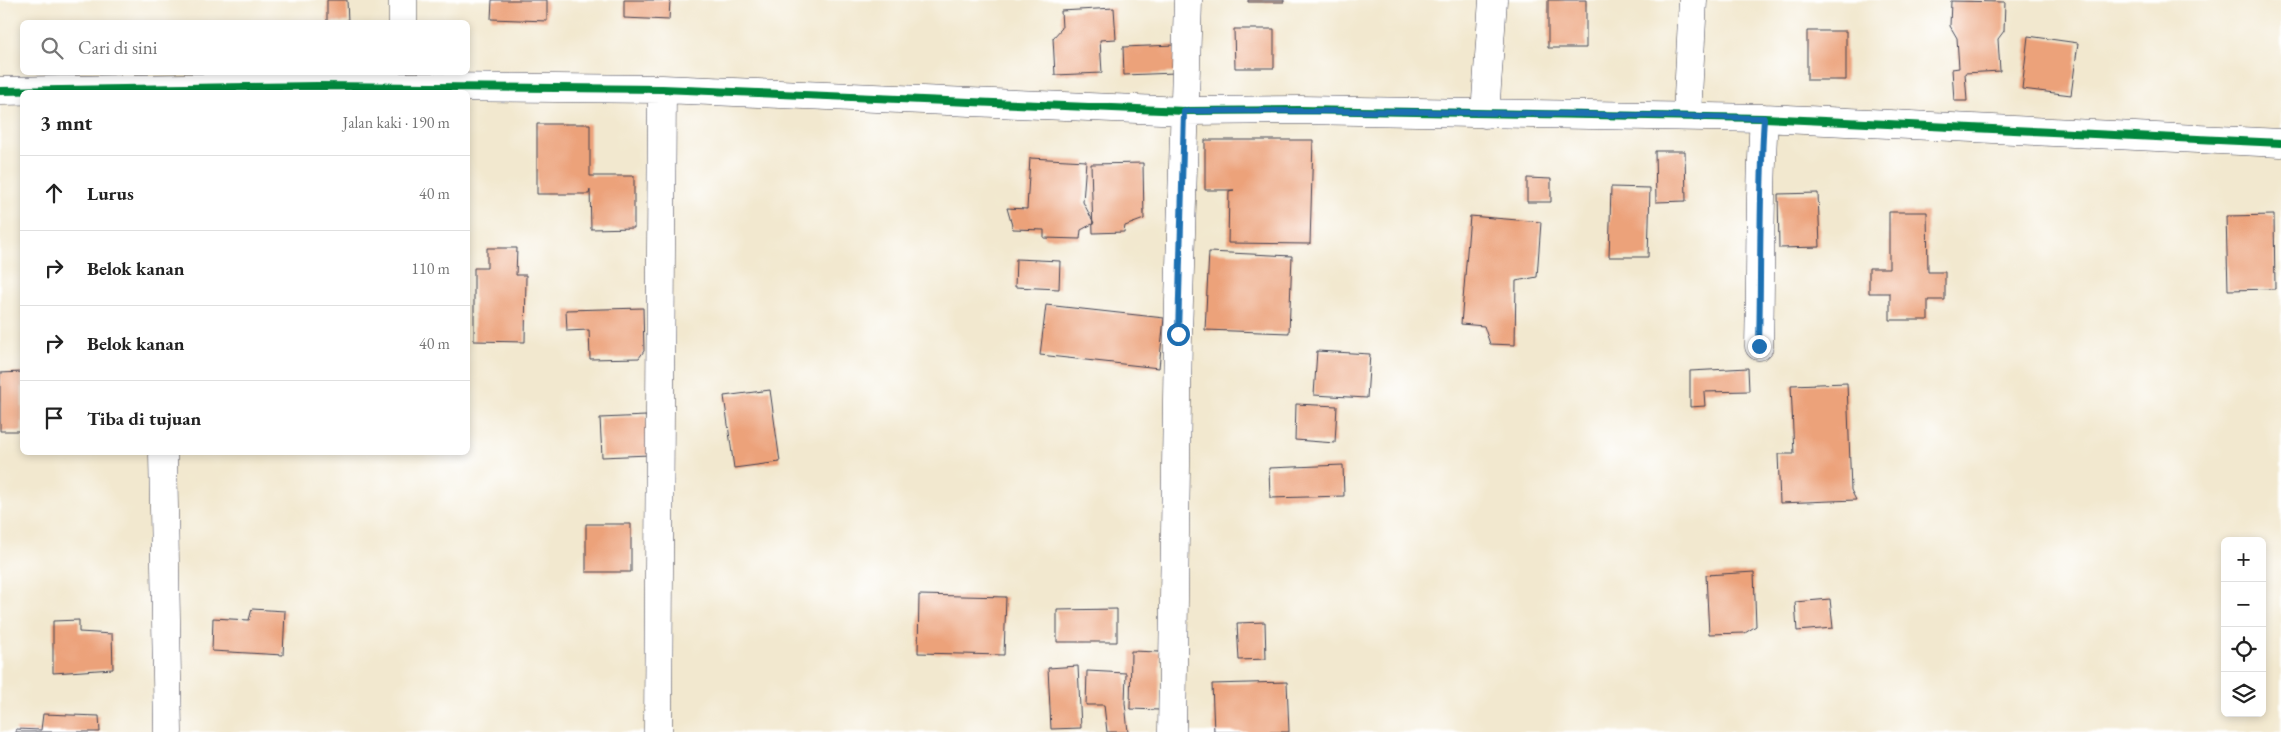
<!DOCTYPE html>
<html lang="id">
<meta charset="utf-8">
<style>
body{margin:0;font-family:"EB Garamond",serif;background:#f2f2f2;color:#222}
.controls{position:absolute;right:15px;bottom:15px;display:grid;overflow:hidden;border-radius:8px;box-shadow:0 2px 8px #0003}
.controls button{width:45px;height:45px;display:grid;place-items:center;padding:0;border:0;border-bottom:1px solid #e0e0e0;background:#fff;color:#222;font:25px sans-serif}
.stop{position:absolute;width:15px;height:15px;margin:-11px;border:4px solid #1f6fb2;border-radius:50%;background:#fff}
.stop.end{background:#1f6fb2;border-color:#fff;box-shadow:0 1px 5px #0008}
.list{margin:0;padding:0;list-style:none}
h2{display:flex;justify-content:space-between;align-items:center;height:65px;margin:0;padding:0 20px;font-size:21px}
h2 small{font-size:16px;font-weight:400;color:#767676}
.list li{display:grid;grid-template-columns:32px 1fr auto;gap:15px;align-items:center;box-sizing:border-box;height:75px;padding:0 20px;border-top:1px solid #e0e0e0}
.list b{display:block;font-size:19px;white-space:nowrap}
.list em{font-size:16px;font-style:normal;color:#767676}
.icon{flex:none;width:28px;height:28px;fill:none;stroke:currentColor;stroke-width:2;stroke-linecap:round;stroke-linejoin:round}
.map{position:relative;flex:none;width:2281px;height:732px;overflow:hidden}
.search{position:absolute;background:#fff;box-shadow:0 2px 8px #0003;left:20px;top:20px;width:450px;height:55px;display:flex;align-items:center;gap:12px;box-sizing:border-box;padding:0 18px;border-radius:8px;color:#767676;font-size:19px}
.panel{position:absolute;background:#fff;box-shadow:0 2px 8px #0003;left:20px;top:90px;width:450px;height:365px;border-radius:8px}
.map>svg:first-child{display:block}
.building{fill:#eca27a}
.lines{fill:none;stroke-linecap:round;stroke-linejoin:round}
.street-casing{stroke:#414051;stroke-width:29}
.street{stroke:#fff;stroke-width:28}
.cycleway-casing{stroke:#fff;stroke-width:11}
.cycleway{stroke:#00873e;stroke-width:8}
.route{stroke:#1f6fb2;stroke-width:6}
</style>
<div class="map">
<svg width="2281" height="732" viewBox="0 0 2281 732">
<rect width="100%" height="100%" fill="#fff"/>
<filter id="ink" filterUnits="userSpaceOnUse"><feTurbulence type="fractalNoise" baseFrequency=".02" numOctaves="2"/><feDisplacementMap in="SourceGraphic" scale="10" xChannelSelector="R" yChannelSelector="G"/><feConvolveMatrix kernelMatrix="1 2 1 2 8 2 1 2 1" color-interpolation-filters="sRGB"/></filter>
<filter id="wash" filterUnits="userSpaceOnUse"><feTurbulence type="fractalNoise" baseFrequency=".0096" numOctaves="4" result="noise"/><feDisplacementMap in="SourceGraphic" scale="20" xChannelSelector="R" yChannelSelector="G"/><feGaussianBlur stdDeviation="1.12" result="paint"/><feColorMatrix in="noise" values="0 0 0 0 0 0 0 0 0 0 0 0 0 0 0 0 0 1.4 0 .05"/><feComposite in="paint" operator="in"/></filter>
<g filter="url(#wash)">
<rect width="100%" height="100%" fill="#f2e8cf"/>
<g id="blocks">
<path class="building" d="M327,0H347L348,22H327Z
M492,0H547V21L491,19Z
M624,0H670L669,20L624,18Z
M1248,0H1284V2H1248Z
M1548,0H1586V48H1548Z
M1951,1L2005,2L2004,31L1998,39L2000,71L1965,73L1967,101H1954L1952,69L1959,68L1957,38L1950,26Z
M1114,8L1116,39L1100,40L1102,73L1055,75L1053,38L1062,28L1061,11Z
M1234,29H1274V68H1235Z
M1807,31H1846V80H1807Z
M2028,36L2078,43L2071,95L2022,89Z
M1175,45V73L1124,75L1123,47Z
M537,124H590V176H634V228L591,229L590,189L589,194H537Z
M1205,140H1313L1310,244L1228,243L1229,191L1234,190H1205Z
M1655,151H1685L1686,201L1656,202Z
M1030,158L1086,161L1083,202L1094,223L1081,230L1080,239L1044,238V230L1013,229L1007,208L1027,209Z
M1143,163L1144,219L1125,226L1124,232L1093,233L1091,164Z
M1527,178L1551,179V202H1527Z
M1611,187L1650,188L1648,257H1609Z
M1818,193L1820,247L1779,248L1778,194Z
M1889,212H1927L1928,272H1945V300H1928V320H1890V293H1869V268H1889Z
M2274,215L2275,289L2228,290L2226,216Z
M1470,216L1541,222L1537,277L1516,281L1515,345L1490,344L1484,326L1461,324Z
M487,248H517L516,275H526L525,342L474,341V268H487Z
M1209,252L1292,256L1289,333L1205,330Z
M1016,259L1060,261L1059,289L1015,287Z
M1046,305L1164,318L1159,368L1040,355Z
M643,308L644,351L639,358L590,359L589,330L567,331L566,310Z
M1317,351L1370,354L1367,398L1314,395Z
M1748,368L1749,391L1704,392L1705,406L1690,407V371Z
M22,372V431H0V373Z
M1847,383L1851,490L1856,500L1780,503L1778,454H1794L1791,385Z
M770,390L780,462L734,468L724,396Z
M1296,404L1337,406L1335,443L1295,440Z
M646,416L649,455L602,457L600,418Z
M1343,465L1344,496L1270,498L1269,468Z
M586,524H631V572H586Z
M1754,572L1756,626L1745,633L1709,634L1706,575Z
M919,595L1006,597L1004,655L918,653Z
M1830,599L1833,628L1797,631L1795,602Z
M252,609L285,611L283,655L212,651L213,618L249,620Z
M1117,609V642H1057V610Z
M79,620V632L112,634L113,669L53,673V621Z
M1265,622L1266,659L1239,660L1237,623Z
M1131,651L1160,652L1159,710L1130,709Z
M1078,666L1081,728L1051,729L1048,668Z
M1087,671L1126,673L1125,703L1128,732H1107L1104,705H1086Z
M1287,682L1289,732H1214L1212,684Z
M43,714L99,716L100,732H16V729L41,730Z"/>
</g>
</g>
<g filter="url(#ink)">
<use href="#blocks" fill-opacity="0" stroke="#414051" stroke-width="1"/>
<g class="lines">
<g class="street-casing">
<path id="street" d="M403,0V22
M0,91L317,86L662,89L1185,111L1301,110L1764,118L2281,143
M1485,114L1493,0
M1687,116L1693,0
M1759,346C1761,270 1759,194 1764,118
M163,452L168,732
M658,732L662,89
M1172,732L1178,334L1188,0"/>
</g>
<use href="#street" class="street"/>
<g class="cycleway-casing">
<path id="cycleway" d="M0,91L317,86L662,89L1185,111L1301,110L1764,118L2281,143"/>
</g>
<use href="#cycleway" class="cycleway"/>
</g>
</g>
<g class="lines" filter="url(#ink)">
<path class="route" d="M1178,334L1184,111C1377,110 1571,114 1764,118C1759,194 1761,270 1759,346"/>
</g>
</svg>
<div class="controls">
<button>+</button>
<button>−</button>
<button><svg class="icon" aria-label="locate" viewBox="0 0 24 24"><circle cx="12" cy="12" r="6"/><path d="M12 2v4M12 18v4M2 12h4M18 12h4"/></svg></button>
<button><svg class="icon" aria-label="layers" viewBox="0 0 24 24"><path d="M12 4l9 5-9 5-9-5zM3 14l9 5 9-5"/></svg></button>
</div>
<div class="stop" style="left:1178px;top:334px"></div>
<div class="stop end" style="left:1759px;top:346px"></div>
<div class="search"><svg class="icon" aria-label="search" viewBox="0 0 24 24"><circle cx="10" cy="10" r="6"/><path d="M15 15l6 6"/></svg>Cari di sini</div>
<section class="panel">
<h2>3 mnt<small>Jalan kaki · 190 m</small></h2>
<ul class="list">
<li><svg class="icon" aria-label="ahead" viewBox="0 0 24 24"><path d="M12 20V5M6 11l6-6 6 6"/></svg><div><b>Lurus</b></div><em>40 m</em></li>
<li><svg class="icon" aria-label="right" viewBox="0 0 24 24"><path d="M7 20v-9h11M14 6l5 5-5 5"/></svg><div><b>Belok kanan</b></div><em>110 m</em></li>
<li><svg class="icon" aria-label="right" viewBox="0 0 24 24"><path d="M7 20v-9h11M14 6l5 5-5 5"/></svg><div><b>Belok kanan</b></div><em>40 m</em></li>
<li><svg class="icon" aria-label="arrive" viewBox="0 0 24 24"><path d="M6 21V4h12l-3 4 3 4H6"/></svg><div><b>Tiba di tujuan</b></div></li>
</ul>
</section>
</div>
